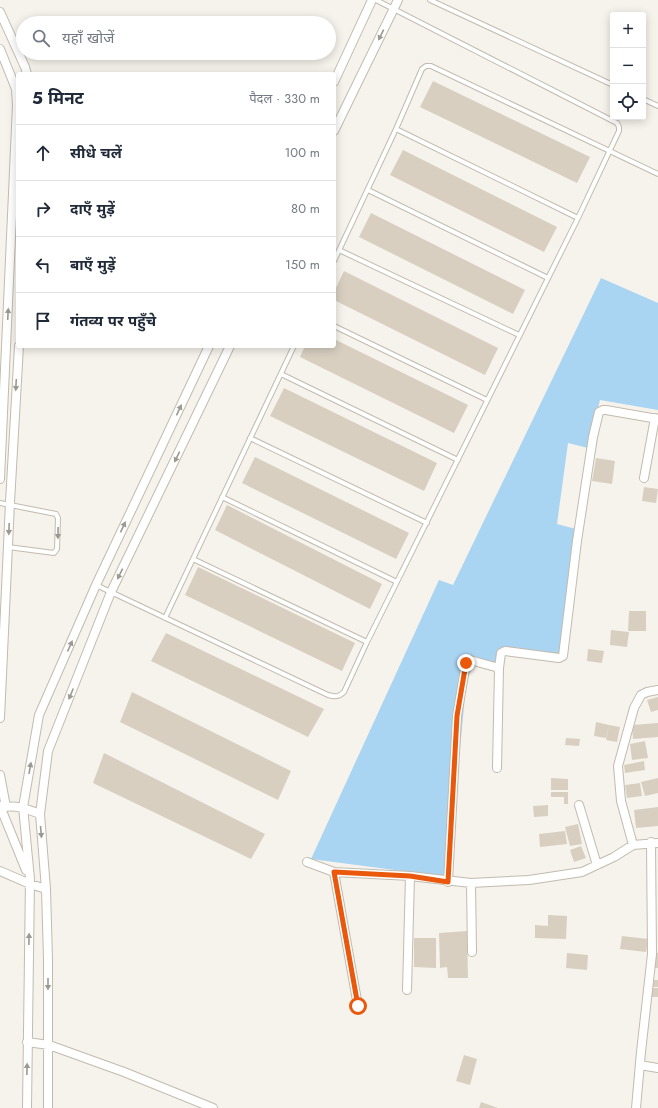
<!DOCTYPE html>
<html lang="hi">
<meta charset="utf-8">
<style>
body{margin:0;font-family:Jost,"Noto Sans Devanagari",sans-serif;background:#f2f2f3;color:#1f2937}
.controls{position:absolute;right:12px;top:12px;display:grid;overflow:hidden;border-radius:4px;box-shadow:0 2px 10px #0003}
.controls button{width:36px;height:36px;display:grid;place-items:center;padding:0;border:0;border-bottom:1px solid #e0e1e3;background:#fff;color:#1f2937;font:20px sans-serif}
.stop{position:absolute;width:12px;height:12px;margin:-9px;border:3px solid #ea580c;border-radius:50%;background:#fff}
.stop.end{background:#ea580c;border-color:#fff;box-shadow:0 1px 4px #0008}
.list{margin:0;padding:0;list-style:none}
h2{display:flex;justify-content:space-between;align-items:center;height:52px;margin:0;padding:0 16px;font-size:17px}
h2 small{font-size:13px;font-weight:400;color:#747a83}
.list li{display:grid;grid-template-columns:26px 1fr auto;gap:12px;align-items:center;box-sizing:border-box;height:56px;padding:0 16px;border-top:1px solid #e0e1e3}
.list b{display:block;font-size:15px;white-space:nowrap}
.list em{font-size:13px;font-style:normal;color:#747a83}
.icon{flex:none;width:22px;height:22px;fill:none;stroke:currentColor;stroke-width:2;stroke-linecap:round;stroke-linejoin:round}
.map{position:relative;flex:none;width:658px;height:1108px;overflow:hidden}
.search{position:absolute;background:#fff;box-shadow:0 2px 10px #0003;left:16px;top:16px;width:320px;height:44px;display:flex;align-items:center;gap:10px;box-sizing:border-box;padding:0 14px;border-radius:22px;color:#747a83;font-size:15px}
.panel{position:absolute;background:#fff;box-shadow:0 2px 10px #0003;left:16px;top:72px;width:320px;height:276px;border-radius:4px}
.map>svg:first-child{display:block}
.water{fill:#a9d4f2}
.building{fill:#d8cfc1}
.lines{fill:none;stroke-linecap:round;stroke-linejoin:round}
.service-casing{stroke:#c2bbae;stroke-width:6}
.minor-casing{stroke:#c2bbae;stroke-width:10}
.service{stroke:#fff;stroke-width:4}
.minor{stroke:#fff;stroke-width:8}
.oneway{fill:#9c9892}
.route{stroke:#ea580c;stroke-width:5}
</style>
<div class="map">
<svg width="658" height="1108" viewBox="0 0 658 1108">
<rect width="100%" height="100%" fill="#f6f3ec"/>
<path class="water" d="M601,278L658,303V410L600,400L588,448L568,443L557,524L576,529L565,661L497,651V670L473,664L466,685L448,877L311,859L439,580L453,585Z"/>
<path class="building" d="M433,81L590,157L577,183L420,107Z
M403,150L557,227L544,252L390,175Z
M371,213L525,290L513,314L359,237Z
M344,271L498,348L485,375L334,300V292Z
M334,339L468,405L454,433L300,357L305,346H334Z
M284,388L437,463L424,491L270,416Z
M255,457L409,533L396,559L242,483Z
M596,458L615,461L612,484L592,481Z
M644,487L658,489L656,503L642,501Z
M227,505L382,584L370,609L215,530Z
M198,567L355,643L342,671L185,595Z
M629,611H646V631H628Z
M611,630L629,632L627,647L610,645Z
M166,633L324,709L308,737L151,661Z
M588,649L604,651L602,663L587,661Z
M132,692L291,771L278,800L120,722Z
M658,697V710L651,712L647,700Z
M596,722L609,725L606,738L594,736Z
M658,723V737L633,739L632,725Z
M609,725L620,727L617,742L606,740Z
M566,738L580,739L579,746L565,745Z
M645,741L648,758L632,760L630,744Z
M104,753L265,834L251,859L93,783Z
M644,761L645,770L625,773L624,765Z
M551,778L568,779V790H551Z
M658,778V793L645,796L641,782Z
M640,783L642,796L627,798L625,785Z
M551,792H568V804H564V797H551Z
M548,805V816L534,817L533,806Z
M658,807V826L636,828L634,810Z
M578,824L582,844L570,846L565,827Z
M565,831L567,844L540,847L539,834Z
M581,846L586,858L574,862L570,850Z
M548,915L567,916L566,939L535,938V925L548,926Z
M467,931L468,978H448L447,967L440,968L439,933Z
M622,936L648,939L646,952L620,949Z
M414,938H436V968L414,967Z
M567,953L588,955L587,970L566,968Z
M654,953H658V968H654Z
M653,980H658V987H652Z
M651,988H658V997H650Z
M464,1055L477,1059L470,1085L456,1081Z
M481,1102L498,1108H479Z"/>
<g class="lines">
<g class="service-casing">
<path id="service" d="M430,0L613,85
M643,99L658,106
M396,129L578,218
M368,190L548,278
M339,250L519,335
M334,261L396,129L422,69L426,66H431L658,174
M334,326L487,400
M281,374L458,460
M250,438L427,523
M222,497L397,582
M0,503L56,514L58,518L57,549L54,553L8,547
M193,559L367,642
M96,585L328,695C335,697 339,697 344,692L367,642L578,218L619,131V127L617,123L376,0
M165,618L294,346"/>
</g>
<g class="minor-casing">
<path id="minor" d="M0,12L25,67L27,74
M0,49L16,89L17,105L0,479
M334,82L372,0
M334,131L398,0
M644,478L655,418
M0,718L10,502L19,346
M497,768L499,668L501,653L505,651L559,658L563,656L577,541L593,437L599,412L603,410H606L658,419
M0,775L6,807
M579,805L597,865
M0,806L26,870
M1,808C15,804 27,809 40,814
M633,845L621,801L618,766L634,708L641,695L647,692L658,690
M307,862L334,872L410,876L471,883L529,880L582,872L614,857L633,845L658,843
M0,871L30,884L46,889
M334,872L358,1006
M448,882L457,716L466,663L470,660L499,668
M471,883L472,952
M407,990L410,876
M27,1042L49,1045L124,1072L213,1108
M640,1065L658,1068
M27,1108L30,879L23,807L39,715L96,585L209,346
M48,1108V959L46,889L40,814L48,751L111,592L230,346
M636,1108L641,1052L652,954L651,842"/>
</g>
<use href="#service" class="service"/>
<use href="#minor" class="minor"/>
</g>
<defs><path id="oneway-solid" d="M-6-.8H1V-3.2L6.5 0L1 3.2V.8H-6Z"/></defs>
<g class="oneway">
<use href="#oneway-solid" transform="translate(381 35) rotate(116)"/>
<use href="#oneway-solid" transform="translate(8 314) rotate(-87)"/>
<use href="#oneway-solid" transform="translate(16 385) rotate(93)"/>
<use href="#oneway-solid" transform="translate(179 410) rotate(-65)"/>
<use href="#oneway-solid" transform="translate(177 457) rotate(116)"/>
<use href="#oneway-solid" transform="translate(123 527) rotate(-65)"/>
<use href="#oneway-solid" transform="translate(9 529) rotate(92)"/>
<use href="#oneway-solid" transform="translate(58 533) rotate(91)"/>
<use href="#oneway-solid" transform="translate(120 574) rotate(116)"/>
<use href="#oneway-solid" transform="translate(70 646) rotate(-66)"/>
<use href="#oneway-solid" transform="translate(71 694) rotate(112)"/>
<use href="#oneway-solid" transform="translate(30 768) rotate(-80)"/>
<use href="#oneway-solid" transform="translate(41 832) rotate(85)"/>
<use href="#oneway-solid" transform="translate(29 939) rotate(-89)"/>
<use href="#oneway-solid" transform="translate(48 984) rotate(90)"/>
<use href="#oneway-solid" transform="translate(27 1069) rotate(-89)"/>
</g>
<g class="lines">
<path class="route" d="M358,1006L334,872L410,876L448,882L457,716L466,663"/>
</g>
</svg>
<div class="controls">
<button>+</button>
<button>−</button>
<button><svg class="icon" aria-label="locate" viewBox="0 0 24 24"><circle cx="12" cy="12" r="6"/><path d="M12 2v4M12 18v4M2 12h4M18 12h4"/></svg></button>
</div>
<div class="stop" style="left:358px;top:1006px"></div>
<div class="stop end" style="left:466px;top:663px"></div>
<div class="search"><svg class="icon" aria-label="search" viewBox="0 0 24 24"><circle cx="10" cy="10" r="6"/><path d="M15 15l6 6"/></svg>यहाँ खोजें</div>
<section class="panel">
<h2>5 मिनट<small>पैदल · 330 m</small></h2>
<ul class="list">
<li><svg class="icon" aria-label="ahead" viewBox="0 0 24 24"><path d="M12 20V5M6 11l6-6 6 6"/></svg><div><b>सीधे चलें</b></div><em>100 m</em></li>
<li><svg class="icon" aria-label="right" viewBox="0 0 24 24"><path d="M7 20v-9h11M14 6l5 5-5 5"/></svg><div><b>दाएँ मुड़ें</b></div><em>80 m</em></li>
<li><svg class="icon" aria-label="left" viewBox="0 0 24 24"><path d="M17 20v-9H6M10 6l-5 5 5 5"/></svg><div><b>बाएँ मुड़ें</b></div><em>150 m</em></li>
<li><svg class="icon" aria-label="arrive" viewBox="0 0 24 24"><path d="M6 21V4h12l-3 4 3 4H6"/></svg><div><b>गंतव्य पर पहुँचे</b></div></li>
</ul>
</section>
</div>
